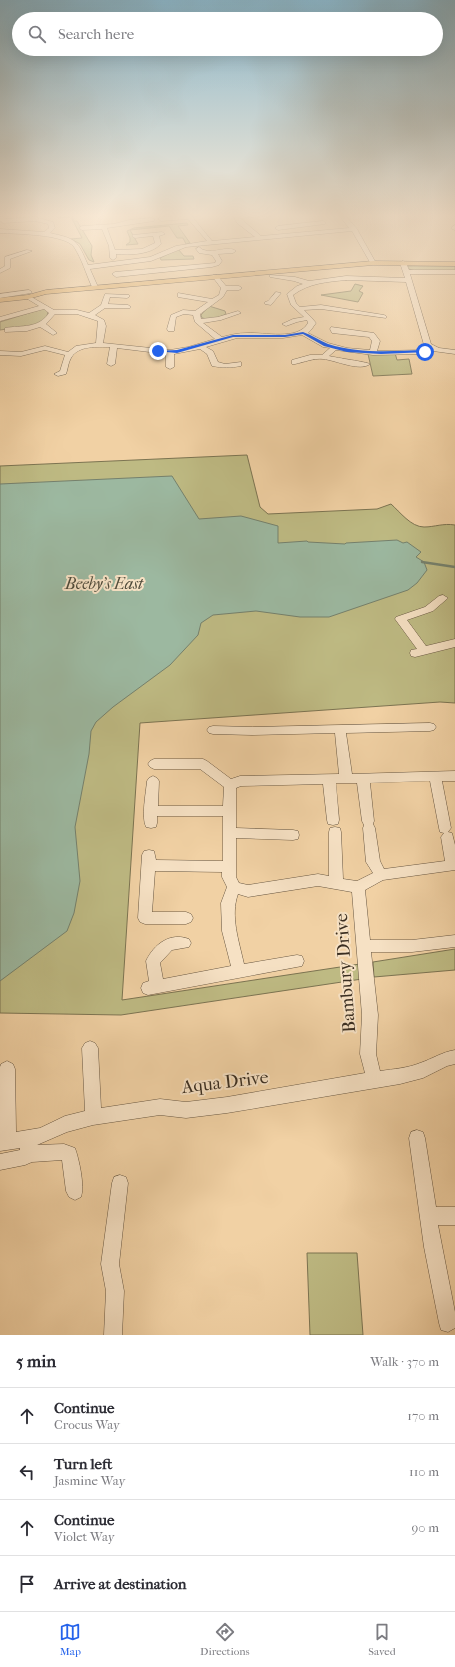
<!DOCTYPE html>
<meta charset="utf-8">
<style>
body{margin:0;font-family:"IM FELL French Canon",serif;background:#f7f7f7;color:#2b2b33}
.stop{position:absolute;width:12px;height:12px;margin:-9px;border:3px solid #2563eb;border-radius:50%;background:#fff}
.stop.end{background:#2563eb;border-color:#fff;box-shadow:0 1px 4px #0008}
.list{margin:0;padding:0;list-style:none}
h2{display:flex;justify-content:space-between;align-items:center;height:52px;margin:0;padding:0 16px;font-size:17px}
h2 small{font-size:13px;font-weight:400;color:#7c7c81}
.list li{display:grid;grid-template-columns:26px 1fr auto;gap:12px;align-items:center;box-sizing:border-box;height:56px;padding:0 16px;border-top:1px solid #e1e1e2}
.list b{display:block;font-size:15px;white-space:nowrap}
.list p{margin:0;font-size:13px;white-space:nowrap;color:#7c7c81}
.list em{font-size:13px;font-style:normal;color:#7c7c81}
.icon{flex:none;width:22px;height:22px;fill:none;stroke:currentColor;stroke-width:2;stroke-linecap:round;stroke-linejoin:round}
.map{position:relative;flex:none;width:455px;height:1335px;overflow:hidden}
.search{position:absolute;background:#fff;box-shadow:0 4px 16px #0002;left:12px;right:12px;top:12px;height:44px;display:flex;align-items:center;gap:10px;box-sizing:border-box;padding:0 14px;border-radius:22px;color:#7c7c81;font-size:15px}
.sheet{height:276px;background:#fff}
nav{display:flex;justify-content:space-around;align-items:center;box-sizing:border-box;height:56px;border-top:1px solid #e1e1e2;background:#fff;font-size:11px;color:#7c7c81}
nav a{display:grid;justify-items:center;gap:2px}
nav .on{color:#2563eb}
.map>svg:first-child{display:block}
.green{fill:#beba83;stroke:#7c7452}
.water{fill:#9cb8a0;stroke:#75816d}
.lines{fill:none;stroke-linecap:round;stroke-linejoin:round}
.stream{stroke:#75816d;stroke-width:2.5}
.minor-casing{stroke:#685742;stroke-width:1}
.major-casing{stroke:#3a2e21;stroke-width:1}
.minor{fill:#f6e1c4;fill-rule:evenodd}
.major{fill:#e8b872;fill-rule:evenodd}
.route{fill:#2563eb}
.labels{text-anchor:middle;stroke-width:4;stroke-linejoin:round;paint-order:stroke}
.water-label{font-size:16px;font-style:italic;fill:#4e4a3a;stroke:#f6e1c4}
.near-street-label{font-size:18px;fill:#3a2e21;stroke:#f6e1c4}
</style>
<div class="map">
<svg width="455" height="1335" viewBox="0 0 455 1335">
<rect width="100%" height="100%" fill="#f1d1a4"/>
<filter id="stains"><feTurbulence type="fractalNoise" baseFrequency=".005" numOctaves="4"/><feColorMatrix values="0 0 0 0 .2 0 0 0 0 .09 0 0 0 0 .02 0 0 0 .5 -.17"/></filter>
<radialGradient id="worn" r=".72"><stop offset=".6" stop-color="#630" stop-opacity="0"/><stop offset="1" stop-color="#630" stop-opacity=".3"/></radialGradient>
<path class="green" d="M57,214H68L67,215L71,214L74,221H77L92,246L91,255L94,262L89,260L80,244L71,239L82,238L71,217L58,218Z
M187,223L188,225L178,226L190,243L186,244L183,238H177L169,226L130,230L138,244L126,245L130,242V238L127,231L134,228Z
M178,249L184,256H193L194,259L161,260L160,258Z
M409,266H455V271H415L409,269L407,267Z
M355,284L363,286L359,291L363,293L358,302L321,295L351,291Z
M209,306L225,311L226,314C219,318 210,320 202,318L201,315Z
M45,308L48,311L47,316L40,324L0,330V322Z
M395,353L397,360L409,359L412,374L373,376L368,354Z
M247,455L260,507L268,514L377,509L391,504C400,512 411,527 424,527C435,527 443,523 455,525V703L440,702L140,723L122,1000L360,964L362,979L121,1015L0,1013V466Z
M455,949V970L374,977L373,962Z
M307,1253H357L363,1335H310Z"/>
<path class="water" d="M172,476L199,519L241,516L278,526V543L307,541L308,542L345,544L346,543L397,540L403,543L407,542L421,552L416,557L424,562L427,570L417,583L408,590L329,617H300L256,611L213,615L201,623L198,635L170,665L113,707L96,722L91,731L89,754L75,827L80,881L74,913L67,931L0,981V484Z"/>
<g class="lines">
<path class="stream" d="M422,562L455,567"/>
<g class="minor-casing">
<path id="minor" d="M188,214H194L192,216L194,219L212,241L255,237L237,223L232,214H238V215L273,214L270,216L240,218L261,236L349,228L338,214H344L357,229L376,263L371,264L352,231L186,247L151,261L90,269L98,287L95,289L92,287C86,274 82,259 74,247C65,234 16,234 0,233V229L44,232L49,228L48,224L35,221L3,223L0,221V217L2,216L5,219L35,217L53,222L55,228L50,233C77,239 77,240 88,265L150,257L176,246L207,241L188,219L161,221L158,219L161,217L186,216Z
M152,218L155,220L154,221L107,228L115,250L142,249L155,243L153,236L135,238L132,236L133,235L162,232L165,234L159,236L161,244C150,255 131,255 116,254V258L113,260L110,258L109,246L102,229L82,230L79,228L82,226L114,224L129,220Z
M323,221L325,222V224L278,230L275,228L278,226Z
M455,225V230L452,229V227Z
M199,247C201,248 202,250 204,250C214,254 228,245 236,251L233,253L218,254L222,261L219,265L212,267L116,277L112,274L115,272L215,263L216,261L212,255L199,253L196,249Z
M27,250L32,251L10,259V268L0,273V269L5,266V257Z
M403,261L406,263L409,270H455V274H410L431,344L439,348L455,350V354L433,351L425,354L373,355L336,350L329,356C337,358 367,362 370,364C360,372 335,360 323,359C313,358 305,362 295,364H292V360L310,355H322L330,348L323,347L302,335L283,338H237L206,347L213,351L218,362L225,364L241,362V366C230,368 223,368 212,366L207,354L200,349L174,354V367L170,369L166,367V354L117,348L115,364L111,366L107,364L110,347C98,347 78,345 71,358C68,363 68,369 66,374L58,376L54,374L60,371L65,355L45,350L21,356L0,355V351L21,352L45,346L68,352L76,346L96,343L98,321L77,314H55L46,324L57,333L53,335L40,327L27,331L5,332V328C22,325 38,329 49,313L44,309L0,321V317L39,306L26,298L25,297L28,295L54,310H77L89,313L101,305L105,294L129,295V297L127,298L110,297L108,304L128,305L131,307L130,308H105L95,315L104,320L106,326L103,343L170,350L188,347L215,339L195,322L193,315L184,314L176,317L174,331H168L167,329L171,315L183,310L195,311L208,302L178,297V293L212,299L219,295L221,288L212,276L213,275H217L226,286H239L242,288L239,290H227L223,297L200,314L201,319L218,317L238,311L241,313L221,320L203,323L222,337C230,335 238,333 247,333C264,332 298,341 308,323L307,320L297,322L286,326L282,324L293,319L304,317L291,305L287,294L297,286L303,284L294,281L270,277V275L295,277L309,281L346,276L405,278L400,263ZM346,280L406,282L424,345L427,348L423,350L377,351L380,341L374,333L331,327L330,329L332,333L369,337L372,341L370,350L347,348L328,343L308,333L311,330L316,323L311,317L304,310L321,309L386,318V316L384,315L321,305L300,307L296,303L293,295C309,283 327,282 346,280Z
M29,290L32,292L31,293L0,298V294Z
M276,292L281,293L271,305L265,304V302L268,301Z
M443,595L448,598L433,611L407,620L426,646L455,639V647L415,657L411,656L410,653L411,650L417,649L395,619L396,617L425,607L439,596Z
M430,723L434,724L436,727L434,730L430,731L346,733L352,774L455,771V781H442L451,828L448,832L452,833L455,845V870L383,880L365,890L370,940H412L455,935V947L412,952H371L378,1015L376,1054L380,1071C394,1069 408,1068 420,1063C432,1059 442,1052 455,1050V1064L447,1066L423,1078L400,1084L227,1113L186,1118L160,1115L93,1125L67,1132L37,1145L64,1144L75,1148C79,1159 85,1186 81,1197L75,1200L69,1197L66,1191L62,1160L32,1162L25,1165L0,1170V1154L20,1150V1148L0,1151V1067L1,1064L7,1061L13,1064L15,1069L16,1132L40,1128L65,1116L85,1111L82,1048L85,1043L90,1041L95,1043L98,1048L101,1108L160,1099L186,1102L227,1097L365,1073L360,1054L362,1015L352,892L318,886L248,897L238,894C230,916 239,941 244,964L297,955L302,956L304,961L302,966L148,995L143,993L141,988L143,983L149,981L146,961C154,944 170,932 189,939L191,943L189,947L172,950L160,963L163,979L231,966L222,931L221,903L227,887L222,877V872L155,871L152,912H186L191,914L193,918L191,922L186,924H145L140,922L138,918L142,855L144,851L149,850L154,851L156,860L223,861V816H157V823L156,827L151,828L146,827C141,817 146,793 147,781L149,778L153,776L157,778L159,781L158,806H223L224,787L200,769H154L150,767L148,764L150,761L154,759H203L207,761L231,779L240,776L339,774L335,733L252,735L213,734L209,733L207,730L209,727L213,726L252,727ZM430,781L439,828L440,832L444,833L441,837L445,861L384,869L380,861L375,828L373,824L374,821L370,783ZM336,783H357L362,821L364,825L363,828L366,862L373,873L357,881L343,879L341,832L340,828L335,827L330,828L329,832V876L318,874L248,885L239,883L236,877V838L293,840L298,839L299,835L298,831L293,830L236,828V788L241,786L323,784L327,820L328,824L333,825L338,824L339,820Z
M417,1130L423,1132L425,1138L436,1207H455V1225H438L455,1312V1328L448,1332L441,1330L439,1323L424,1247L409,1138L411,1132Z
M120,1175L126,1177L128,1183L119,1264L124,1291L122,1335H104L106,1291L101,1264L112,1183L114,1177Z"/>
</g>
<g class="major-casing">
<path id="major" d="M373,261L455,262V266L373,265L46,294L28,299L0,302V298L28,295L46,290Z"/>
</g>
<use href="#minor" class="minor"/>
<use href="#major" class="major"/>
</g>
<linearGradient id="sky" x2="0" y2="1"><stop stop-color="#89b6cb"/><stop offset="0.54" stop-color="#f9ead6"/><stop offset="1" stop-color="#f9ead6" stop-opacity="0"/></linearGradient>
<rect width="455" height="400" fill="url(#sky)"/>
<path class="route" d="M303,332C312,335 320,341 328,344C359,354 393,351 425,350L427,352L381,354L347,352L324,346L303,334L285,337H233L177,353L156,351L177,350L233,335H285Z"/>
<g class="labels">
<g class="water-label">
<text x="104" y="589">Beeby's East</text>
</g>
<g class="near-street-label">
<text transform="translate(345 973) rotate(-94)" y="6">Bambury Drive</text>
<text transform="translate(225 1082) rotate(-7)" y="6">Aqua Drive</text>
</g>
</g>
<rect width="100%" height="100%" filter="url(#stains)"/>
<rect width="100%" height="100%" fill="url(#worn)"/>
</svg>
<div class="stop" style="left:425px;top:352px"></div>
<div class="stop end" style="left:158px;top:351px"></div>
<div class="search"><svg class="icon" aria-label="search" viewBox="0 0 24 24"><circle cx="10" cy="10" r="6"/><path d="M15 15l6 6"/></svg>Search here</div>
</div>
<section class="sheet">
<h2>5 min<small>Walk · 370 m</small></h2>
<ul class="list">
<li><svg class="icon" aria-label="ahead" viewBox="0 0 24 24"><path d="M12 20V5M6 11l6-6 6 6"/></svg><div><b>Continue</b><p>Crocus Way</p></div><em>170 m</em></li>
<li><svg class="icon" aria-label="left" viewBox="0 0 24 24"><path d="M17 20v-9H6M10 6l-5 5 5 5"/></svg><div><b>Turn left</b><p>Jasmine Way</p></div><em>110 m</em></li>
<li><svg class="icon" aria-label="ahead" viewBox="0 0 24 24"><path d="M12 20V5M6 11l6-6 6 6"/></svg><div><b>Continue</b><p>Violet Way</p></div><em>90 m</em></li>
<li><svg class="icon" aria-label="arrive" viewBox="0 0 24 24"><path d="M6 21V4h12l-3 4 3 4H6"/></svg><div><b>Arrive at destination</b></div></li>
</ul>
</section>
<nav>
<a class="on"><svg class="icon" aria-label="map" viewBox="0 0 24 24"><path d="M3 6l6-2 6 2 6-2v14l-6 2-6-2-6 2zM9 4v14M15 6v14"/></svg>Map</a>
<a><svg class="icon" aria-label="directions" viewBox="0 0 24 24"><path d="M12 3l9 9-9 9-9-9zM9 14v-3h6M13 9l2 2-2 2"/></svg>Directions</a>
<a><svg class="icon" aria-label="saved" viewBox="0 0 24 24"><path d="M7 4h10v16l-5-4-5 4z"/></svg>Saved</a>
</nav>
